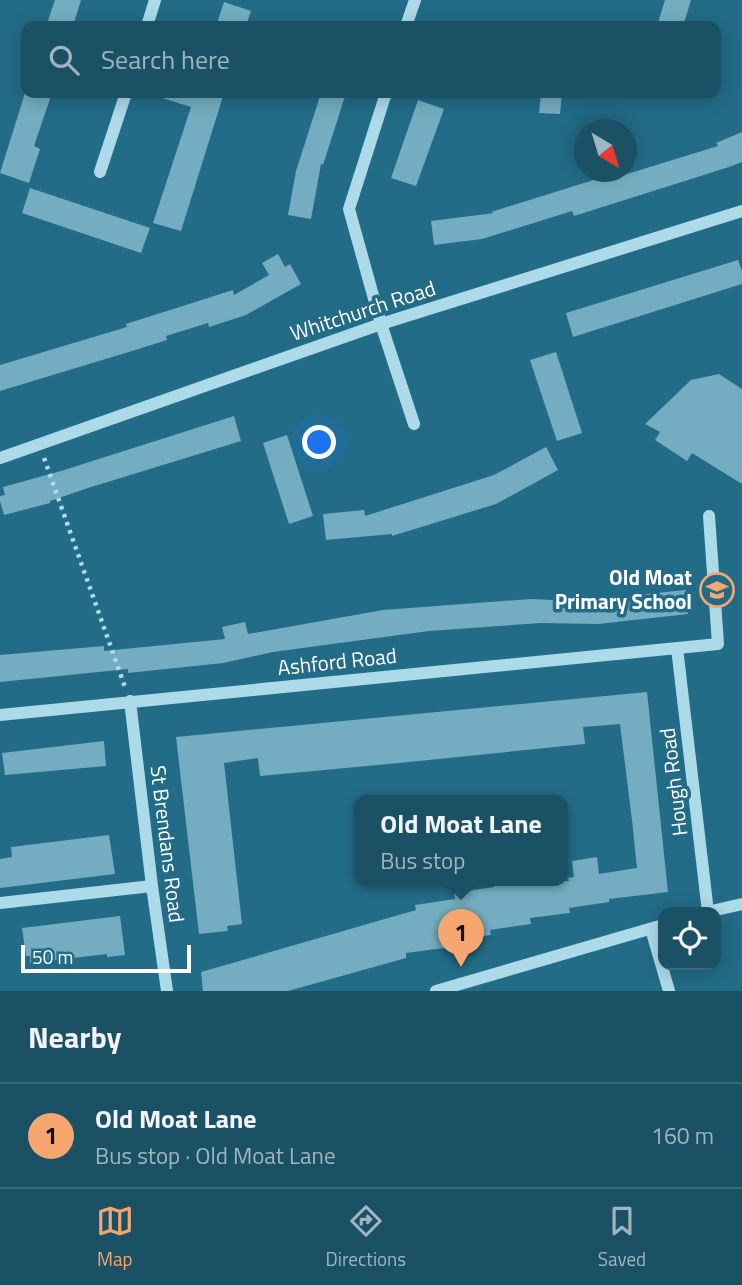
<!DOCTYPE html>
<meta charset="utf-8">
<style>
body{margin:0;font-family:"Titillium Web",sans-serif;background:#275b6e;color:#f1f3f6}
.controls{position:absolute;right:21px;bottom:21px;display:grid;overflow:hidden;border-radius:14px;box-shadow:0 4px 18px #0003}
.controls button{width:63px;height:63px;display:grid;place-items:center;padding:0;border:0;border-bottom:2px solid #386879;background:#1a5165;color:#f1f3f6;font:35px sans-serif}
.compass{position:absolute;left:574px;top:119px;width:63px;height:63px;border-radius:50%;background:#1a5165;box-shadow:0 4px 18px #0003;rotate:142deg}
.scale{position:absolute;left:21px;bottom:18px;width:170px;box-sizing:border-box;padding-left:7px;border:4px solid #fff;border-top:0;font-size:19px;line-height:24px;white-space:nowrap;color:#fff;-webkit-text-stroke:5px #226c87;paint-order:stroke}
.you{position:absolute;left:320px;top:443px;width:24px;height:24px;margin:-18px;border:5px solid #fff;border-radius:50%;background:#1a73e8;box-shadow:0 0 0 10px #1a73e833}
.badge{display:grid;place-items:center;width:46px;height:46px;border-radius:50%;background:#f5a76f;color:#111;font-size:23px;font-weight:700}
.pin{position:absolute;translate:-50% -58px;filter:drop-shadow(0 2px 4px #0008)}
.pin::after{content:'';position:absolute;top:37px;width:24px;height:21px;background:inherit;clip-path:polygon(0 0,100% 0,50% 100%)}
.popup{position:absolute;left:354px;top:795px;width:214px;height:91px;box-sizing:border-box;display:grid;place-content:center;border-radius:14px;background:#1a5165;filter:drop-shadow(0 2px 5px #0005);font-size:23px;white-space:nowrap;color:#9fb5bf}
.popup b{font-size:26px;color:#f1f3f6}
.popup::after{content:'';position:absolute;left:50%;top:100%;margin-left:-14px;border:14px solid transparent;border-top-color:#1a5165}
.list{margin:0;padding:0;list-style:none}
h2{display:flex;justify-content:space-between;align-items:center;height:91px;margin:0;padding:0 28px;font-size:30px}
h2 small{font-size:23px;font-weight:400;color:#9fb5bf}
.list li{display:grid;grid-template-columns:46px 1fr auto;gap:21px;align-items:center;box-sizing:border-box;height:105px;padding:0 28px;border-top:2px solid #386879}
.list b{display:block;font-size:26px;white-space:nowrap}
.list p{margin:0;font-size:23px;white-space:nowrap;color:#9fb5bf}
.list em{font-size:23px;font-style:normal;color:#9fb5bf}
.icon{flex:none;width:38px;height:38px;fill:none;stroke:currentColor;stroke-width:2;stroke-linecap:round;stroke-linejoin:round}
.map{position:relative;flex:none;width:742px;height:991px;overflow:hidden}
.search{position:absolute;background:#1a5165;box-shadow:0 4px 18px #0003;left:21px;right:21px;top:21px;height:77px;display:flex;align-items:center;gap:18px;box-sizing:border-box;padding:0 24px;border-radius:14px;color:#9fb5bf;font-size:26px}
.sheet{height:196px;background:#1a5165}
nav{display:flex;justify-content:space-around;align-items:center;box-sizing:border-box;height:98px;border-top:2px solid #386879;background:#1a5165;font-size:19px;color:#9fb5bf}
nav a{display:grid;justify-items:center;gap:4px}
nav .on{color:#f5a76f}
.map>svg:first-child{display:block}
.building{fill:#74adc1}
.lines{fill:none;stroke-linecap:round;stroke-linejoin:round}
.path{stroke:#addae9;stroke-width:4.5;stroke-dasharray:3.5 5;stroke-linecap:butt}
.minor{stroke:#addae9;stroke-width:12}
.labels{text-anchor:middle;stroke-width:7;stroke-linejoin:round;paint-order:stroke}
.street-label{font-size:21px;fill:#fff;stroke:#226c87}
.poi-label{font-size:21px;font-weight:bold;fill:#fff;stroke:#226c87;text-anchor:end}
</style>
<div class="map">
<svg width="742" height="991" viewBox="0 0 742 991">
<rect width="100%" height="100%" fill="#226c87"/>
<path class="building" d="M55,0H81L73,26H46Z
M665,0H691L683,26H657Z
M224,2L251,11L246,26H216Z
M25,93H52L34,146L40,149L29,183L0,173Z
M160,93H224L181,231L153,223L191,107L159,97Z
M321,93H346L323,165L321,164L311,219L288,215L296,171Z
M541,93H562L560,114L539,113Z
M418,100L444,109L416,186L391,178Z
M742,132V162L729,167L574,216L572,211L482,239L434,245L431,221L494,213L491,212L600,178L601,182L718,146L716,143Z
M30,188L150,228L141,253L22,213Z
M278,254L285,267L290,264L301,284L246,315L209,327L208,323L166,336L167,340L132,351L0,391V365L127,327L126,324L233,290L234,295L269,275L262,263Z
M738,260L742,271V284L573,337L566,313Z
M556,352L582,433L557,441L530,360Z
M719,374L742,389V484L692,453L687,461L655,440L660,432L645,424L691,380Z
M234,416L241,441L88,488L50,501V503L4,515L0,501V496L5,495L3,487L61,471Z
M287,435L313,516L289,524L263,443Z
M546,447L558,470L496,504L392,536V534L326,540L323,514L364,510L365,516L494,475Z
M686,590L688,614L598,624L541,623L429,631L273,652L223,663L128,673V669L0,682V655L104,646V651L225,639L222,627L245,622L248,634L383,610L531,599L575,601Z
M647,692L668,892L609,899V902L569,908L570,913L530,918L531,924L490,930L491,935L451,940L452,947L406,953V958L288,991H203L201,972L416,910L415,905L455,899L454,893L494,887V881H569L568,878L574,877L572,861L597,857L599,874L637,868L632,820L620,724L583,727L585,744L399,763L260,776L258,758L224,763L242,924L227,926L228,931L199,934L176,737Z
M104,741L106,766L5,775L2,753Z
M109,835L115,874L0,888V859L12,857L11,847Z
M120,916L125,955L107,957V954L30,963V956H26L22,928Z"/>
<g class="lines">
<path class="path" d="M44,458L125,687"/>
<path class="minor" d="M147,26L155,0
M406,26L415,0
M386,93L349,209L381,324L414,424
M100,172L126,93
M0,458L381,324L742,211
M677,648L708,912
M130,701L152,886L167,991
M0,715L718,644L709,516
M0,903L152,886
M707,912L742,904
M651,929L669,991
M436,991L663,925"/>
</g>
<defs>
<g id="school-ring" transform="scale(1.75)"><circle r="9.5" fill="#226c87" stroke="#f5a76f" stroke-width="1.5"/><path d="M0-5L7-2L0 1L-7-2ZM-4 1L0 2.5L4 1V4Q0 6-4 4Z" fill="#f5a76f"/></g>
</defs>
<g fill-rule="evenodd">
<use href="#school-ring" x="717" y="590"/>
</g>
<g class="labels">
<g class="street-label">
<text transform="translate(363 311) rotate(-18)" y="7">Whitchurch Road</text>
<text transform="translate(337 662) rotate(-6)" y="7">Ashford Road</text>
<text transform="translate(674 782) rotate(-97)" y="7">Hough Road</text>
<text transform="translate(167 844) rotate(83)" y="7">St Brendans Road</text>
</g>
<g class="poi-label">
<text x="692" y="585">Old Moat<tspan x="692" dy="24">Primary School</tspan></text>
</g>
</g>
</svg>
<div class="controls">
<button><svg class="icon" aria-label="locate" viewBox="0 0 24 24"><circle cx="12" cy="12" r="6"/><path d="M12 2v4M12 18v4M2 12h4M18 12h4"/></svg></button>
</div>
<svg class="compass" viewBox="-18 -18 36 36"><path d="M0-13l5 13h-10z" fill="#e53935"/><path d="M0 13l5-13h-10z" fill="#9fb5bf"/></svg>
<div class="scale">50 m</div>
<div class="you"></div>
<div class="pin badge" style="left:461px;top:967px">1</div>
<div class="popup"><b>Old Moat Lane</b>Bus stop</div>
<div class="search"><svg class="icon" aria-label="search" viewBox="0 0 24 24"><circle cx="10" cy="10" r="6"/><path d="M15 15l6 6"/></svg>Search here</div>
</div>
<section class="sheet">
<h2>Nearby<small></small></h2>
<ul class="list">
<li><span class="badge">1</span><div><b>Old Moat Lane</b><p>Bus stop · Old Moat Lane</p></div><em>160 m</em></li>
</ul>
</section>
<nav>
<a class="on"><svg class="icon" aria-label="map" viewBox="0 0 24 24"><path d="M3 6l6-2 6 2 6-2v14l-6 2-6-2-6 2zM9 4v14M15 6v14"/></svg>Map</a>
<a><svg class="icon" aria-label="directions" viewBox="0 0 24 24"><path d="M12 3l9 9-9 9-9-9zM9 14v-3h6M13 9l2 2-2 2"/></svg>Directions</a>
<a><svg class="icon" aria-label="saved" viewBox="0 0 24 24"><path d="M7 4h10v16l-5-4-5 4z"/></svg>Saved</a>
</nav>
